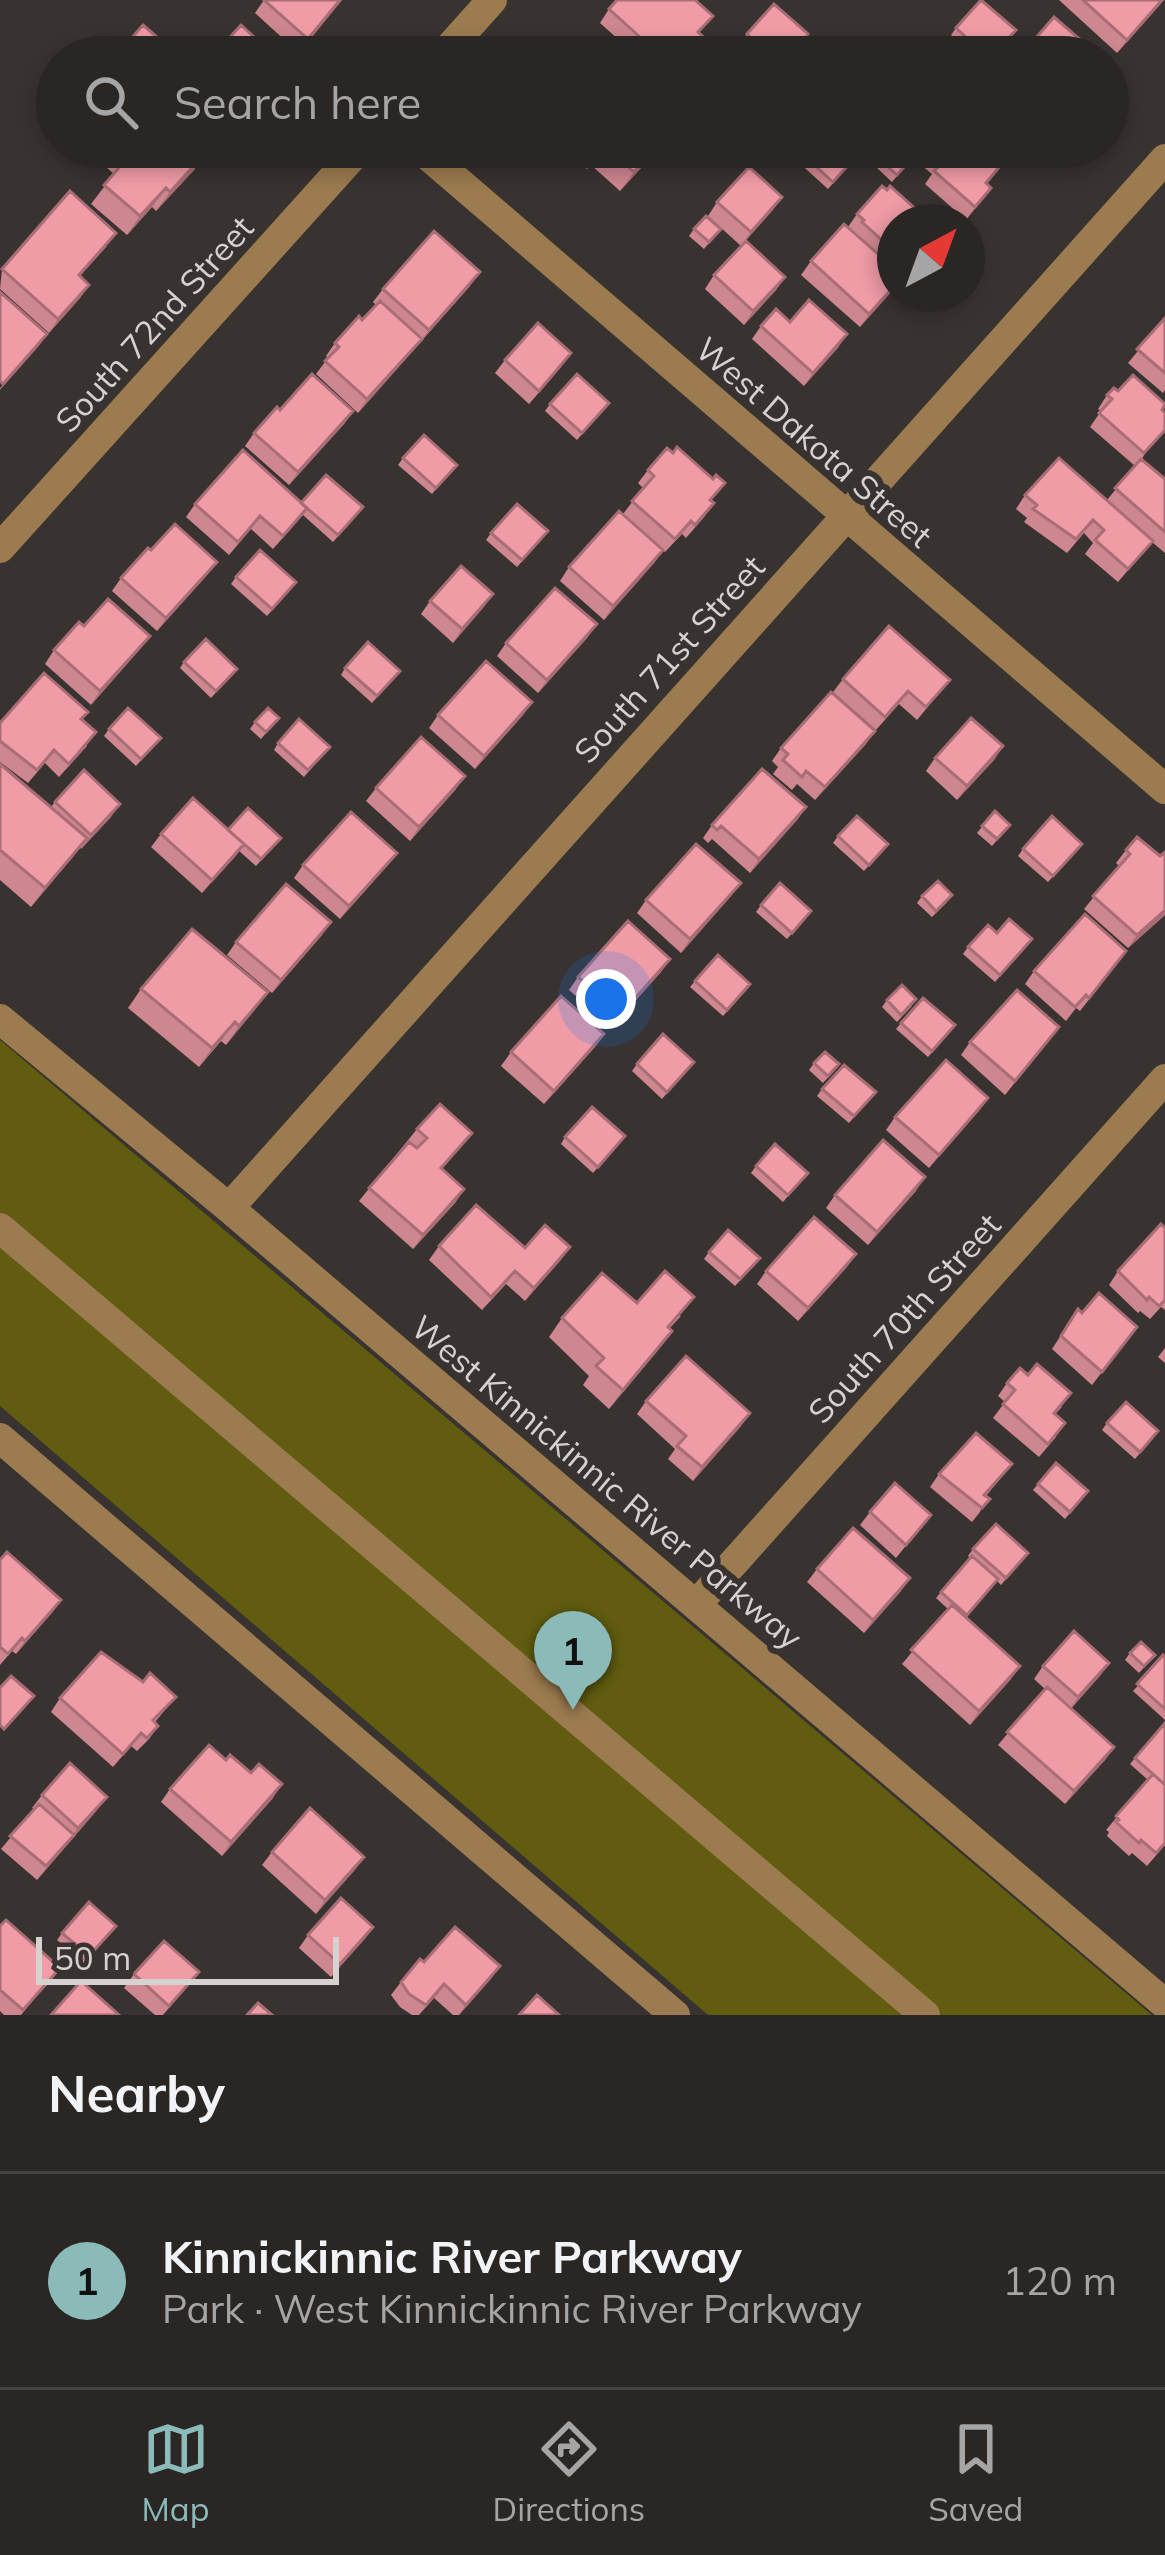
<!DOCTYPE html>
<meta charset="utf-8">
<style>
body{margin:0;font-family:Mulish,sans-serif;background:#363231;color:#f1f3f6}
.compass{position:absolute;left:877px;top:204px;width:108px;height:108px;border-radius:50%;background:#2a2624;box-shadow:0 6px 18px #0003;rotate:41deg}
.scale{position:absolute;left:36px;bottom:30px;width:303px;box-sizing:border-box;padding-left:12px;border:6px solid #d5d2d0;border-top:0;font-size:33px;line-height:42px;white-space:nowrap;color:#d5d2d0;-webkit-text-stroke:9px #383230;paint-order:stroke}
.you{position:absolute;left:606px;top:999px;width:42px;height:42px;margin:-30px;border:9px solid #fff;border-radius:50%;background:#1a73e8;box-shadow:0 0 0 18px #1a73e833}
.badge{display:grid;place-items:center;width:78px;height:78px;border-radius:50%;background:#8bbbb9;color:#111;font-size:39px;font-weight:700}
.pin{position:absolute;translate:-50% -99px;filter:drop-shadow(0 3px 6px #0008)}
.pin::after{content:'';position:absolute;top:63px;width:42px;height:36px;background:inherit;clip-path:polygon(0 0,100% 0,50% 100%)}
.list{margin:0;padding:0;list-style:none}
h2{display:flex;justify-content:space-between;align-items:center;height:156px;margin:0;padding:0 48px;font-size:51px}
h2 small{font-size:39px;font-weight:400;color:#a5a5a6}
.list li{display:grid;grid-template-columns:78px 1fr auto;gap:36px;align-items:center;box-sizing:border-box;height:216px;padding:0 48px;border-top:3px solid #464341}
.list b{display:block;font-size:45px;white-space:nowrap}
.list p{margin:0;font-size:39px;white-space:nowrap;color:#a5a5a6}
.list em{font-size:39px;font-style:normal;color:#a5a5a6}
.icon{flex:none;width:66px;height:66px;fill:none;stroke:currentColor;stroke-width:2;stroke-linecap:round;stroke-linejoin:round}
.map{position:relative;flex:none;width:1165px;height:2015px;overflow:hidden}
.search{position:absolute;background:#2a2624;box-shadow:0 6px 18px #0003;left:36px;right:36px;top:36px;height:132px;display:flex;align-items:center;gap:30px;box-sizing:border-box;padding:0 42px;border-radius:66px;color:#a5a5a6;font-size:45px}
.sheet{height:372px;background:#2a2624}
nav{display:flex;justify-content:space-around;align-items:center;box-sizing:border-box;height:168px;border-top:3px solid #464341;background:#2a2624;font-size:33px;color:#a5a5a6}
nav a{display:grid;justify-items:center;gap:6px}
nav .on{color:#8bbbb9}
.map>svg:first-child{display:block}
.green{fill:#615c0f}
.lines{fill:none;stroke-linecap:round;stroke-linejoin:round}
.minor{stroke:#9b7b4f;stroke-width:30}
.wall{fill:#ce8690}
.shaded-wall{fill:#a86d75}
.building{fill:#f09ca7;stroke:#a86d75;stroke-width:3}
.labels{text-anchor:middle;stroke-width:12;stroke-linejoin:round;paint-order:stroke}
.street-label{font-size:33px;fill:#d5d2d0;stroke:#383230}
</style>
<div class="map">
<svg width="1165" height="2015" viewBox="0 0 1165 2015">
<rect width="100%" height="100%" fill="#383230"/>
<path class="green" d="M0,1040L1152,2015H708L0,1406Z"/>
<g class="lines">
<path class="minor" d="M441,57L492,0
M418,147L1165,789
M0,548L361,147
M0,1019L229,1208L1165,2004
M229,1208L1165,159
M0,1228L925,2015
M0,1438L675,2015
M696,1605L1165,1079"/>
</g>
<path class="wall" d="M264,0H342L299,53L255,13Z
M1059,0H1164L1117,53Z
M609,9L699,34L710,43L700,57H638L600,23Z
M956,28L1016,30L993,57H976L951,35Z
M747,34L799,47L790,57H749L738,47Z
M1035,39L1100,57H1032L1026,52Z
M84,147H203L194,170L156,211L152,207L127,235L91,204L114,174Z
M563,147H660L620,191L591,165L587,169Z
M807,147L855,158L828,189L796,160Z
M864,147H922L892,182L860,152Z
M935,147L991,188L966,220L925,184L932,174L921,165Z
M997,147H1037L1016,164Z
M782,197L741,246L708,216L717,202Z
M857,214L895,222V264L893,267L895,287L860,327L801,275L811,261L848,227Z
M694,229H721L704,249L689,236Z
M107,246L80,276L89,285L80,298L49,333L0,289L2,269Z
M714,275L785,277L776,290L744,325L705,289Z
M470,286L358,413L316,374L328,358L326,356L335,343L362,320L376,305L373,302L383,289Z
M1165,318V390L1163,393L1128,363Z
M790,322L847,334L804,386L752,339L761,326Z
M505,360L562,366L529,404L495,373Z
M1118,391L1165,413L1142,459L1165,479V553L1152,542L1118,582L1085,554L1093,543L1084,533L1067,553L1024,522L1027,518L1016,509L1025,495L1107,500L1135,466L1090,427L1101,411L1098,409L1107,395Z
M609,403L577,440L545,411L550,404Z
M280,410L353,411L344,424L289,485L245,446L254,433Z
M403,458L457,465L432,494L398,465Z
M648,470L712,501L705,516L686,538L682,534L665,552L623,514L643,488L638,483Z
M301,503L358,514L333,542L303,515L273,549L251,529L229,555L186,517L195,504Z
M491,533L543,538L517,567L486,540Z
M151,550L207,575L157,631L112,591L121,578Z
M663,550L654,563L604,620L560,581L569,567Z
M236,577L291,589L267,616L231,584Z
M493,594L453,643L421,614L430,601Z
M597,624L587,638L538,693L497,656L506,643Z
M84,626L140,649L91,705L45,664L54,650Z
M184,662L237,669L211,698L180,668Z
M345,668L400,671L372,703L341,675Z
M843,679L950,680L917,720L899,704L876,730L833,692Z
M532,702L523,715L475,769L429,728L438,715Z
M88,712L82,720L87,746L59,777L45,763L28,783L0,762V723Z
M279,718L261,739L250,729L255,722Z
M109,729L161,738L136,766L104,736Z
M278,743L330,747L304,777L274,750Z
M866,744L815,800L797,784L792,790L773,774L778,767L772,761L781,748Z
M1003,746L994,760L957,800L926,771L935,758Z
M0,764L51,807L55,802L111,817L81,849L80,847L31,907L0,880Z
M376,788L456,789L410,841L366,801Z
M806,807L797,820L750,873L712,839L708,843L703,838L712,825Z
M995,811L1010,825L992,846L977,833Z
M228,830L281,838L256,866L239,851L202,893L151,847L161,834Z
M838,836L883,850L864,871L833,843Z
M1023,849L1077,850L1048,882L1018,856Z
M1126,850L1160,856L1165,915L1128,948L1084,909L1119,866L1116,863Z
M397,853L387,866L340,919L294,878L303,865Z
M731,896L681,953L637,913L646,900Z
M922,896L947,902L932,917L917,903Z
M761,905L806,918L787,939L756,912Z
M997,933L1032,939L995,982L963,954L968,947Z
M322,935L272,993L227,955L236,942Z
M1117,964L1080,1011L1076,1008L1066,1021L1025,984L1034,971Z
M661,972L612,1027L569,990L578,977Z
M695,981L745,991L723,1016L690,987Z
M141,989L268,992L226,1045L221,1041L199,1067L128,1008Z
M887,1000L912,1006L897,1022L882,1007Z
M901,1023L950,1032L928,1057L896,1029Z
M1059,1027L1005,1095L961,1055L970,1042Z
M604,1034L595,1047L544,1104L501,1066L511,1052Z
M814,1063L834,1071L823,1083L809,1070Z
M637,1064L689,1068L662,1099L632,1071Z
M822,1089L876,1092L849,1123L817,1096Z
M988,1098L929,1168L886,1130L895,1117Z
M417,1129L472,1133L442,1169L464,1189L455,1203L413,1249L359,1201Z
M625,1136L593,1173L561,1144L565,1137Z
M756,1166L808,1173L783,1202L751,1173Z
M916,1191L868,1245L826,1208L835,1195Z
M1165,1228V1310L1161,1307L1150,1319L1140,1311L1138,1313L1109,1285L1118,1271Z
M439,1246L525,1248L570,1247L525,1301L506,1284L482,1310L429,1260Z
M709,1252L755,1265L735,1286L704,1259Z
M847,1267L798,1321L757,1284L766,1271Z
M637,1303L681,1316L669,1329L658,1350L609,1409L583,1385L589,1376L549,1337L562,1318Z
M1078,1309L1082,1313L1137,1327L1092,1385L1052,1349Z
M1165,1348V1363L1158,1357Z
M1007,1383L1062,1407L1055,1414L1056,1437L1039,1457L993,1418L1005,1402L998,1396Z
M646,1401L741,1426L693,1481L668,1459L675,1449L637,1414Z
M1107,1423L1153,1438L1135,1459L1102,1430Z
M1012,1464L986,1496L980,1512L972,1522L930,1487L939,1474Z
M1038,1484L1083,1498L1065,1519L1033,1490Z
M870,1512L931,1515L896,1558L860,1525Z
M973,1549L1028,1553L1001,1585L997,1581L966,1617L1011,1679L970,1725L902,1664L948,1609L936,1598L970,1558L968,1556Z
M0,1560L61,1600L16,1654L12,1651L0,1665Z
M817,1569L901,1591L864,1633L807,1582Z
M1130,1653L1150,1661L1139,1673L1125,1660Z
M1165,1657V1720L1133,1691Z
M1109,1663L1071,1709L1114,1747L1105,1760L1065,1804L998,1745L1045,1689L1034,1679L1043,1666Z
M176,1697L155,1722L158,1726L149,1739L137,1751L131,1746L113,1767L51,1712L60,1698Z
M1135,1758L1164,1784L1165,1845L1147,1866L1132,1853L1129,1856L1107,1836L1109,1832L1106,1830L1148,1780L1130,1764Z
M170,1789L273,1798L222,1856L161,1802Z
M42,1795L97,1810L37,1880L1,1849L34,1809L32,1808Z
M272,1852L364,1857L316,1914L262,1865Z
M0,1926L60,1968L21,2015H4L0,2011Z
M373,1927L331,1977L299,1948L308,1935Z
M62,1933H111L84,1963L57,1940Z
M500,1966L459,2015H453L434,1998L419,2015H412L400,2007L391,1995L401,1982Z
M199,1972L163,2015H155L124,1988L134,1974Z"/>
<path class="shaded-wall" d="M1162,0H1164L1117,53L1127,40Z
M656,147H660L620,191L634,172Z
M1030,147H1037L1016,164L1025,151Z
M207,151L194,170L156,211L170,192Z
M166,188L152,207L127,235L140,216Z
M782,197L773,210L741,246L751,232Z
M480,272L470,286L419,343L429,330Z
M785,277L776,290L744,325L753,311Z
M89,285L80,298L49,333L58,319Z
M895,285L894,289L860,327L869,314Z
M47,334L38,347L0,390V388Z
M847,334L838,348L804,386L813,373Z
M422,339L412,352L358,413L367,399Z
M353,411L344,424L289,485L298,472Z
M663,550L654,563L604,620L613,606Z
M217,562L207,575L157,631L166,618Z
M493,594L484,607L453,643L462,629Z
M597,624L587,638L538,693L547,680Z
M150,636L140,649L91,705L100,691Z
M532,702L523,715L475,769L484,756Z
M875,731L866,744L815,800L825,787Z
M1003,746L994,760L957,800L967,786Z
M465,776L456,789L410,841L419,827Z
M120,804L111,817L81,849L91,835Z
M806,807L797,820L750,873L759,859Z
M87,838L73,857L31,907L45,888Z
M244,844L235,857L202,893L212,880Z
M397,853L387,866L340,919L349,906Z
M741,883L731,896L681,953L690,939Z
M1165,910V915L1128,948L1137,935Z
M331,922L322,935L272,993L281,980Z
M670,959L661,972L612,1027L621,1014Z
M268,992L254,1011L226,1045L239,1026Z
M235,1022L221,1041L199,1067L212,1048Z
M604,1034L595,1047L544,1104L554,1091Z
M988,1098L979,1111L929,1168L939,1155Z
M925,1177L916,1191L868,1245L877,1232Z
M464,1189L455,1203L413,1249L423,1235Z
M570,1247L561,1260L525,1301L534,1288Z
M856,1254L847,1267L798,1321L808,1308Z
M672,1331L658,1350L609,1409L623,1390Z
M750,1413L741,1426L693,1481L702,1467Z
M910,1578L901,1591L864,1633L873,1620Z
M61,1600L52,1613L16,1654L25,1641Z
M1109,1663L1100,1676L1069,1711L1078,1697Z
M1020,1666L1011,1679L970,1725L979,1711Z
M1114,1747L1105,1760L1065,1804L1074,1791Z
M282,1784L273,1798L222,1856L231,1842Z
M107,1797L97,1810L37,1880L78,1828Z
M364,1857L355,1870L316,1914L325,1900Z
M373,1927L364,1940L331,1977L340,1964Z
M500,1966L490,1980L459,2015L466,2005Z
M60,1968L51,1981L19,2015L23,2010Z"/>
<path class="building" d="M264,0H340L308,39Z
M617,0H695L713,16L698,32L710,43L697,57H687L683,53L679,57H662L609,9Z
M981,0L1016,30L991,57H988L956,28Z
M1083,0H1162L1127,40Z
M774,4L808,34L788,57H773L747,34Z
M1054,17L1100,57H1049L1051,54L1035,39Z
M143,25L174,52L170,57H115Z
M241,25L276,57H212Z
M583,43L598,57H571Z
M119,147H203L207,151L170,192L166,188L140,216L104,185L129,156Z
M606,147H656L634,172Z
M807,147H855L860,152L833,182L801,153Z
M866,147H922L897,175Z
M935,147H979L1001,165L986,183L991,188L975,207L934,171L943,162L931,152Z
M749,167L782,197L751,232L717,202Z
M882,186L887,190L890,186L930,222H895V252L862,222L864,220L857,214Z
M70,191L116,233L79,275L89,285L58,319L2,269Z
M706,216L721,229L709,242L694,229Z
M844,224L895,269V285L869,314L811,261Z
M434,231L480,272L429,330L383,289Z
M746,241L785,277L753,311L714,275Z
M0,292L47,334L3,384L0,381Z
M809,300L847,334L813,373L761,326L776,309L790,322Z
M380,301L422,339L367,399L325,361L339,347L335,343L359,316L362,320Z
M1165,318V373L1137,349Z
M538,323L571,353L539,391L505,360Z
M312,374L353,411L298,472L254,433L277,407L280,410Z
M577,374L609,403L582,433L550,404Z
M1133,375L1165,404L1162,410L1165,413V430L1144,453L1099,413L1112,399L1107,395L1114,388L1118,391Z
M424,435L457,465L436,488L403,458Z
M677,447L713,479L716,475L725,483L710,500L714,503L695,525L691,521L675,539L632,501L654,476L648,470L667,448L673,453Z
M243,450L307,508L283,536L260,516L238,542L195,504Z
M1059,458L1153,541L1128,569L1095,540L1104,530L1093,520L1076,539L1033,509L1037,505L1025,495Z
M1141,459L1165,479V532L1115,488Z
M326,475L363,507L338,535L301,503Z
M517,504L548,531L522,560L491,533Z
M619,511L663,550L613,606L569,567Z
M175,524L217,562L166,618L121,578L148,548L151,550Z
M260,550L296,582L272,609L236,577Z
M461,566L493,594L462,629L430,601Z
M555,588L597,624L547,680L506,643Z
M108,599L150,636L100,691L54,650L79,622L84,626Z
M889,626L950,680L926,707L908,691L885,717L843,679Z
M206,639L237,669L216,691L184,662Z
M368,642L400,671L377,696L345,668Z
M486,661L532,702L484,756L438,715Z
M44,673L88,712L81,719L96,732L69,764L54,750L37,770L0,741V723Z
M831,692L875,731L825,787L806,771L802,777L783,760L788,754L781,748Z
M128,708L161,738L141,759L109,729Z
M268,708L279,718L266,732L255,722Z
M971,718L1003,746L967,786L935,758Z
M299,719L330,747L308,770L278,743Z
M421,737L465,776L419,827L376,788Z
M0,764L87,838L45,888L0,850Z
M762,769L806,807L759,859L721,826L717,830L712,825Z
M84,770L120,804L91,835L55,802Z
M193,798L244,844L212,880L161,834Z
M248,808L281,838L261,859L228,830Z
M995,811L1010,825L997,839L982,826Z
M351,812L397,853L349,906L303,865Z
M857,816L888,844L869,865L838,836Z
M1052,816L1082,844L1053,876L1023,849Z
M1137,837L1160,856L1165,852V910L1137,935L1093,896L1130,854L1126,850Z
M696,844L741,883L690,939L646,900Z
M938,881L952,895L936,911L922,896Z
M780,883L811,911L792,933L761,905Z
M286,884L331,922L281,980L236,942Z
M1085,914L1126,951L1089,998L1086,995L1075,1007L1034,971Z
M1009,919L1032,939L1000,975L968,947L988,925L997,933Z
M628,921L670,959L621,1014L578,977Z
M192,929L268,992L239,1026L235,1022L212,1048L141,989Z
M718,955L750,984L727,1010L695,981Z
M902,985L916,999L901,1015L887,1000Z
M1017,990L1059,1027L1015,1081L970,1042Z
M561,996L604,1034L554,1091L511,1052Z
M923,998L955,1025L932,1051L901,1023Z
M663,1034L694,1062L667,1092L637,1064Z
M825,1052L839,1064L828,1076L814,1063Z
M946,1060L988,1098L939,1155L895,1117Z
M844,1065L876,1092L854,1116L822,1089Z
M440,1104L472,1133L441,1168L464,1189L423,1235L369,1188L409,1142L417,1148L427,1138L417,1129Z
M592,1107L625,1136L598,1167L565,1137Z
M883,1140L925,1177L877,1232L835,1195Z
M775,1144L808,1173L788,1195L756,1166Z
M476,1205L525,1248L545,1225L570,1247L534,1288L515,1271L491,1297L439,1246Z
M814,1217L856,1254L808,1308L766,1271Z
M1161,1224L1165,1228V1300L1159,1306L1149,1297L1147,1300L1118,1271Z
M728,1230L760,1258L740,1279L709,1252Z
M665,1271L694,1297L668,1327L672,1331L623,1390L596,1366L604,1358L562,1318L602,1273L637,1303Z
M1099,1293L1137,1327L1102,1372L1061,1336L1078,1309L1082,1313Z
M686,1356L750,1413L702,1467L677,1446L686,1436L646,1401Z
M1037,1364L1071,1393L1054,1413L1065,1423L1048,1444L1003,1404L1015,1390L1007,1383L1020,1368L1028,1375Z
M1126,1402L1158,1431L1140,1452L1107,1423Z
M976,1433L1012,1464L984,1495L990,1499L982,1508L939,1474Z
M1056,1463L1088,1491L1070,1512L1038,1484Z
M895,1483L931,1515L906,1545L870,1512Z
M996,1524L1028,1553L1006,1578L973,1549Z
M853,1528L910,1578L873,1620L817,1569Z
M7,1552L61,1600L25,1641L22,1638L8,1654L0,1647V1560Z
M972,1556L998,1579L967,1615L941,1592Z
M952,1605L1020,1666L979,1711L911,1650Z
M1074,1631L1109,1663L1078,1697L1043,1666Z
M1141,1642L1155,1655L1144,1666L1130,1653Z
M101,1652L143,1682L150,1673L176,1697L153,1720L158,1726L147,1738L141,1733L123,1754L60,1698Z
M1163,1655L1165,1657V1709L1137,1684Z
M11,1676L34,1696L4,1729L0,1725V1688Z
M1047,1687L1114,1747L1074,1791L1007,1732Z
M1165,1723V1781L1163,1783L1135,1758Z
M209,1745L226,1760L230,1755L251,1773L259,1764L282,1784L231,1842L170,1789Z
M70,1763L107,1797L78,1828L42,1795Z
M1153,1774L1165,1785V1843L1156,1853L1141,1840L1139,1843L1116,1822L1119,1820L1116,1816Z
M39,1804L74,1835L46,1866L10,1836Z
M310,1808L364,1857L325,1900L272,1852Z
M341,1898L373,1927L340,1964L308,1935Z
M89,1902L116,1926L89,1956L62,1933Z
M6,1920L60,1968L23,2010L0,1990V1926Z
M455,1927L500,1966L466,2005L444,1984L426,2005L409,1994L401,1982L420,1959L424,1962Z
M164,1941L199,1972L169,2006L134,1974Z
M81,1981L119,2015H51Z
M537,1995L559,2015H519Z
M258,2003L272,2015H247Z"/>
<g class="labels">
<g class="street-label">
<text transform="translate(154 324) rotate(-48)" y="12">South 72nd Street</text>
<text transform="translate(814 442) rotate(41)" y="12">West Dakota Street</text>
<text transform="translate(669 659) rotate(-48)" y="12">South 71st Street</text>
<text transform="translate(904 1318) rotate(-48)" y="12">South 70th Street</text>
<text transform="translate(607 1482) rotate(40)" y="12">West Kinnickinnic River Parkway</text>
</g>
</g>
</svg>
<svg class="compass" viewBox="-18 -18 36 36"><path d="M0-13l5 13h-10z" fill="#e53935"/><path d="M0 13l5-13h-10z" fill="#a5a5a6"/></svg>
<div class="scale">50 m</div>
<div class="you"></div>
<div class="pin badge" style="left:573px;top:1710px">1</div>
<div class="search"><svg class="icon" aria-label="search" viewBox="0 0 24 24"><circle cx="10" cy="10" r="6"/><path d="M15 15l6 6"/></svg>Search here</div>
</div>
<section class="sheet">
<h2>Nearby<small></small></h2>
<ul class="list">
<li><span class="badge">1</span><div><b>Kinnickinnic River Parkway</b><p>Park · West Kinnickinnic River Parkway</p></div><em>120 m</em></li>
</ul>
</section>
<nav>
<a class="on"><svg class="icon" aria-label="map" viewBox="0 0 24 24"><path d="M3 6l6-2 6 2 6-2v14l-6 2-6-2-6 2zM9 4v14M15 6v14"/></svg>Map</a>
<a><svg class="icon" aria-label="directions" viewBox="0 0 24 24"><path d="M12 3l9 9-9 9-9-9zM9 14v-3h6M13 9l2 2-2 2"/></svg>Directions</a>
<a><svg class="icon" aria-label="saved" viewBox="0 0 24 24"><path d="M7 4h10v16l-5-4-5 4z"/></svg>Saved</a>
</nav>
